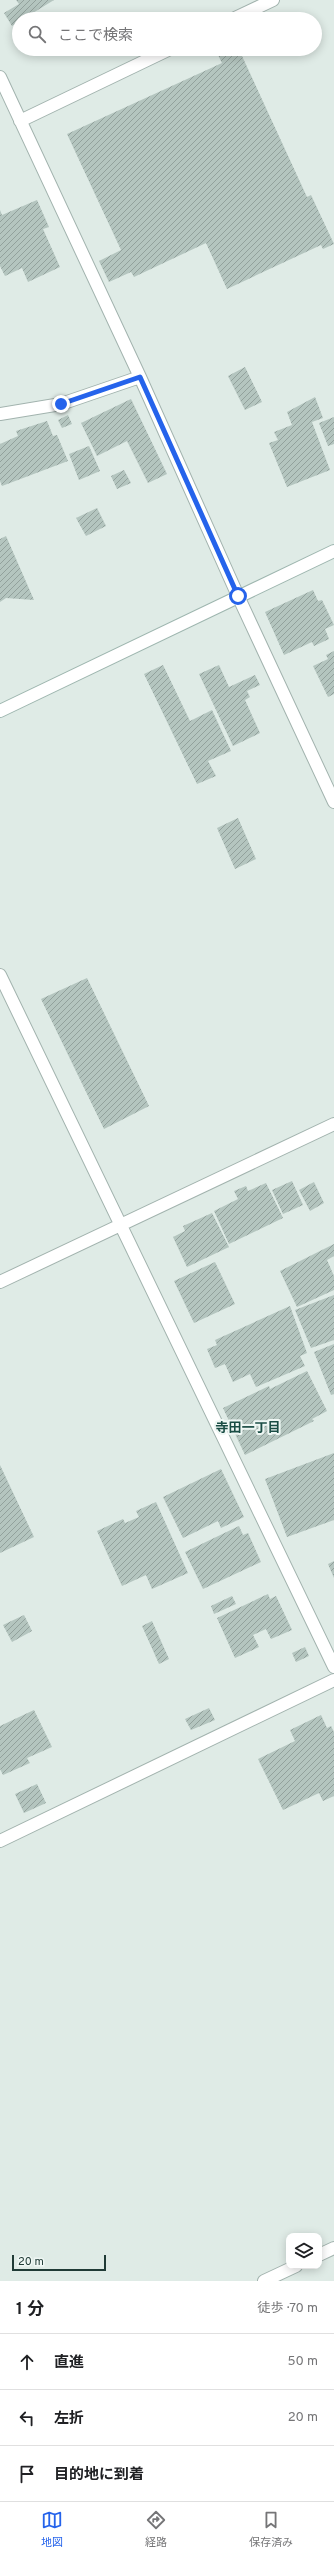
<!DOCTYPE html>
<html lang="ja">
<meta charset="utf-8">
<style>
body{margin:0;font-family:Overpass,"Noto Sans JP",sans-serif;background:#f2f2f2;color:#202124}
.controls{position:absolute;right:12px;bottom:12px;display:grid;overflow:hidden;border-radius:8px;box-shadow:0 2px 10px #0003}
.controls button{width:36px;height:36px;display:grid;place-items:center;padding:0;border:0;border-bottom:1px solid #e0e0e0;background:#fff;color:#202124;font:20px sans-serif}
.scale{position:absolute;left:12px;bottom:10px;width:94px;box-sizing:border-box;padding-left:4px;border:2px solid #203b36;border-top:0;font-size:11px;line-height:14px;white-space:nowrap;color:#203b36;-webkit-text-stroke:3px #eff7f4;paint-order:stroke}
.stop{position:absolute;width:12px;height:12px;margin:-9px;border:3px solid #2563eb;border-radius:50%;background:#fff}
.stop.end{background:#2563eb;border-color:#fff;box-shadow:0 1px 4px #0008}
.list{margin:0;padding:0;list-style:none}
h2{display:flex;justify-content:space-between;align-items:center;height:52px;margin:0;padding:0 16px;font-size:17px}
h2 small{font-size:13px;font-weight:400;color:#757577}
.list li{display:grid;grid-template-columns:26px 1fr auto;gap:12px;align-items:center;box-sizing:border-box;height:56px;padding:0 16px;border-top:1px solid #e0e0e0}
.list b{display:block;font-size:15px;white-space:nowrap}
.list em{font-size:13px;font-style:normal;color:#757577}
.icon{flex:none;width:22px;height:22px;fill:none;stroke:currentColor;stroke-width:2;stroke-linecap:round;stroke-linejoin:round}
.map{position:relative;flex:none;width:334px;height:2281px;overflow:hidden}
.search{position:absolute;background:#fff;box-shadow:0 2px 10px #0003;left:12px;right:12px;top:12px;height:44px;display:flex;align-items:center;gap:10px;box-sizing:border-box;padding:0 14px;border-radius:22px;color:#757577;font-size:15px}
.sheet{height:220px;background:#fff}
nav{display:flex;justify-content:space-around;align-items:center;box-sizing:border-box;height:56px;border-top:1px solid #e0e0e0;background:#fff;font-size:11px;color:#757577}
nav a{display:grid;justify-items:center;gap:2px}
nav .on{color:#2563eb}
.map>svg:first-child{display:block}
.building{fill:url(#building-hatch)}
.lines{fill:none;stroke-linecap:round;stroke-linejoin:round}
.street-casing{stroke:#a2b3ae;stroke-width:14}
.secondary-casing{stroke:#9eb6af;stroke-width:14}
.street{stroke:#fff;stroke-width:12}
.secondary{stroke:#fff;stroke-width:12}
.route{stroke:#2563eb;stroke-width:5}
.labels{text-anchor:middle;stroke-width:4;stroke-linejoin:round;paint-order:stroke}
.neighbourhood-label{font-size:13px;font-weight:bold;fill:#1b4d45;stroke:#eff7f4}
</style>
<div class="map">
<svg width="334" height="2281" viewBox="0 0 334 2281">
<defs>
<pattern id="building-hatch" width="6" height="6" patternUnits="userSpaceOnUse"><rect width="6" height="6" fill="#b4c5bf"/><path d="M-1 1l2-2M0 6l6-6M5 7l2-2" fill="none" stroke="#92a19c"/></pattern>
</defs>
<rect width="100%" height="100%" fill="#dfebe6"/>
<path class="building" d="M16,0H54L23,19H19V22L12,26L4,13L19,4Z
M111,49H129L114,56Z
M215,49H243L246,54L242,56L307,197L311,195L334,244L323,249L321,245L227,289L206,243L134,277L131,272L109,282L99,261L121,250L67,134L222,63Z
M37,200L49,227L43,229L60,267L28,282L22,268L5,276L0,266V210L2,215Z
M245,367L262,402L245,410L228,376Z
M315,397L323,418L312,422L330,470L287,487L269,443L278,440L274,432L292,425L287,412Z
M131,399L167,474L148,483L127,441L97,456L81,423Z
M68,415L72,424L62,428L58,420Z
M334,417V444L328,446L319,423Z
M47,421L53,436L57,435L68,461L2,486L0,481V444L18,436L16,431Z
M89,446L100,471L79,480L69,454Z
M124,470L131,483L117,489L111,476Z
M97,508L106,526L86,536L76,518Z
M6,536L34,600L6,598L0,602V539Z
M313,590L318,601L322,600L334,625L325,629L329,639L314,646L312,642L284,655L265,612Z
M334,651V694L328,697L313,666L328,659L326,655Z
M163,665L190,721L212,710L231,751L208,761L216,776L197,784L144,674Z
M219,665L229,687L255,675L260,685L247,691L250,697L245,700L260,733L233,746L199,674Z
M238,818L256,859L235,869L217,828Z
M87,978L149,1106L104,1129L41,999Z
M292,1181L303,1205L283,1214L272,1190Z
M314,1182L324,1203L310,1211L299,1190Z
M266,1183L283,1218L229,1244L214,1211L238,1199L234,1191L246,1186L248,1191Z
M212,1213L229,1247L187,1267L173,1237L185,1231L183,1226Z
M334,1244V1256L327,1260L334,1276V1290L297,1307L280,1271Z
M215,1262L235,1304L194,1323L174,1281Z
M334,1295V1340L311,1348L295,1310Z
M290,1306L307,1353L300,1356L305,1366L256,1387L250,1374L233,1382L225,1364L215,1368L207,1349L217,1345L215,1340Z
M334,1344V1394L331,1395L314,1352Z
M307,1371L327,1411L312,1419L314,1421L245,1455L223,1408L269,1386L270,1389Z
M334,1453V1520L287,1537L265,1479Z
M0,1465L34,1537L0,1553Z
M221,1469L244,1517L221,1528L218,1521L183,1538L163,1497Z
M156,1502L188,1573L152,1589L146,1575L122,1586L97,1531L123,1519L125,1523L139,1517L136,1511Z
M239,1526L243,1535L248,1533L261,1562L203,1589L185,1552Z
M334,1561V1578L328,1564Z
M268,1594L270,1599L276,1596L292,1630L271,1639L266,1629L253,1635L259,1647L235,1658L217,1618Z
M232,1596L236,1604L214,1614L211,1606Z
M24,1615L32,1631L12,1642L3,1625Z
M152,1621L169,1659L159,1664L142,1626Z
M305,1647L309,1656L296,1662L292,1653Z
M209,1708L215,1720L191,1730L185,1719Z
M34,1710L52,1747L27,1758L30,1763L3,1775L0,1769V1726Z
M321,1715L327,1728L331,1726L334,1732V1796L323,1801L319,1793L283,1810L258,1759L295,1741L290,1730Z
M37,1784L46,1803L24,1813L15,1794Z"/>
<g class="lines">
<g class="street-casing">
<path id="street" d="M233,19L273,0
M0,77L140,377L238,596L334,802
M20,121L170,49
M0,414L61,404L140,377
M0,975L334,1667
M0,1282L334,1124
M0,1841L334,1680
M319,2255L334,2248
M264,2281L296,2266"/>
</g>
<g class="secondary-casing">
<path id="secondary" d="M0,711L334,551"/>
</g>
<use href="#street" class="street"/>
<use href="#secondary" class="secondary"/>
</g>
<g class="lines">
<path class="route" d="M61,404L140,377L238,596"/>
</g>
<g class="labels">
<g class="neighbourhood-label">
<text x="248" y="1432">寺田一丁目</text>
</g>
</g>
</svg>
<div class="controls">
<button><svg class="icon" aria-label="layers" viewBox="0 0 24 24"><path d="M12 4l9 5-9 5-9-5zM3 14l9 5 9-5"/></svg></button>
</div>
<div class="scale">20 m</div>
<div class="stop" style="left:238px;top:596px"></div>
<div class="stop end" style="left:61px;top:404px"></div>
<div class="search"><svg class="icon" aria-label="search" viewBox="0 0 24 24"><circle cx="10" cy="10" r="6"/><path d="M15 15l6 6"/></svg>ここで検索</div>
</div>
<section class="sheet">
<h2>1 分<small>徒歩 · 70 m</small></h2>
<ul class="list">
<li><svg class="icon" aria-label="ahead" viewBox="0 0 24 24"><path d="M12 20V5M6 11l6-6 6 6"/></svg><div><b>直進</b></div><em>50 m</em></li>
<li><svg class="icon" aria-label="left" viewBox="0 0 24 24"><path d="M17 20v-9H6M10 6l-5 5 5 5"/></svg><div><b>左折</b></div><em>20 m</em></li>
<li><svg class="icon" aria-label="arrive" viewBox="0 0 24 24"><path d="M6 21V4h12l-3 4 3 4H6"/></svg><div><b>目的地に到着</b></div></li>
</ul>
</section>
<nav>
<a class="on"><svg class="icon" aria-label="map" viewBox="0 0 24 24"><path d="M3 6l6-2 6 2 6-2v14l-6 2-6-2-6 2zM9 4v14M15 6v14"/></svg>地図</a>
<a><svg class="icon" aria-label="directions" viewBox="0 0 24 24"><path d="M12 3l9 9-9 9-9-9zM9 14v-3h6M13 9l2 2-2 2"/></svg>経路</a>
<a><svg class="icon" aria-label="saved" viewBox="0 0 24 24"><path d="M7 4h10v16l-5-4-5 4z"/></svg>保存済み</a>
</nav>
